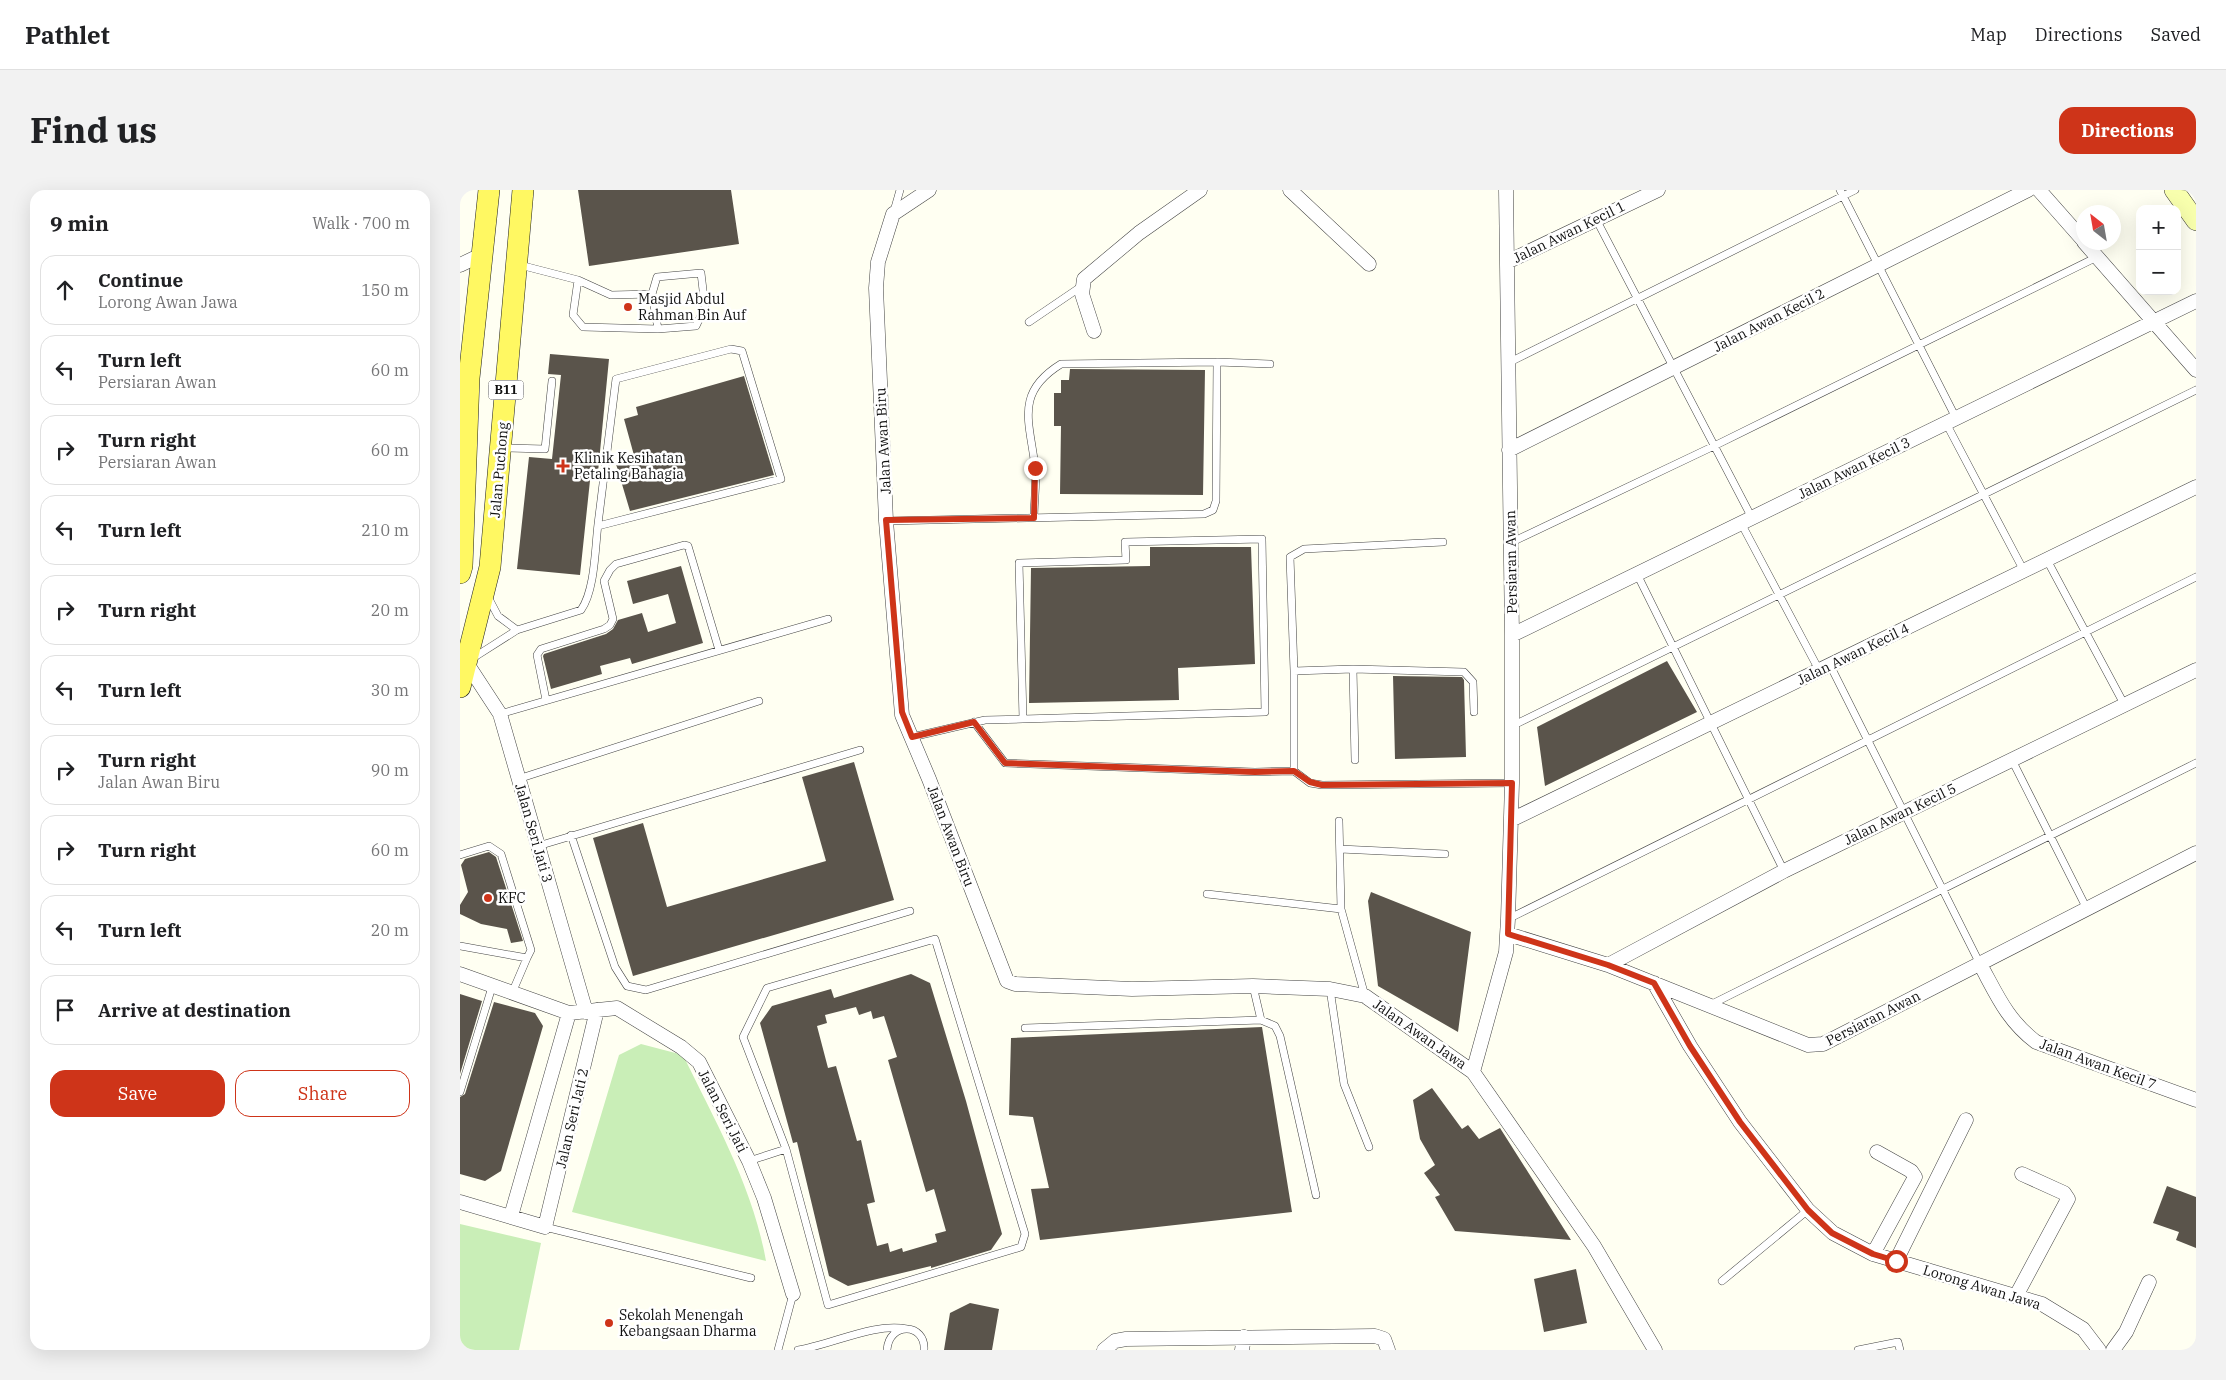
<!DOCTYPE html>
<meta charset="utf-8">
<style>
body{margin:0;font-family:"IBM Plex Serif",serif;background:#f2f2f2;color:#202124}
.controls{position:absolute;right:15px;top:15px;display:grid;overflow:hidden;border-radius:10px;box-shadow:0 5px 20px #0002}
.controls button{width:45px;height:45px;display:grid;place-items:center;padding:0;border:0;border-bottom:1px solid #e0e0e0;background:#fff;color:#202124;font:25px sans-serif}
.compass{position:absolute;left:1616px;top:15px;width:45px;height:45px;border-radius:50%;background:#fff;box-shadow:0 5px 20px #0002;rotate:329deg}
.stop{position:absolute;width:15px;height:15px;margin:-11px;border:4px solid #ce3419;border-radius:50%;background:#fff}
.stop.end{background:#ce3419;border-color:#fff;box-shadow:0 1px 5px #0008}
.list{margin:0;padding:0;list-style:none}
h2{display:flex;justify-content:space-between;align-items:center;height:65px;margin:0;padding:0 20px;font-size:21px}
h2 small{font-size:16px;font-weight:400;color:#757577}
.list li{display:grid;grid-template-columns:32px 1fr auto;gap:15px;align-items:center;box-sizing:border-box;height:70px;margin:0 10px 10px;padding:0 10px;border:1px solid #e0e0e0;border-radius:15px}
.list b{display:block;font-size:19px;white-space:nowrap}
.list p{margin:0;font-size:16px;white-space:nowrap;color:#757577}
.list em{font-size:16px;font-style:normal;color:#757577}
.actions{display:flex;gap:10px;padding:15px 20px}
.actions a{flex:1;padding:11px 0;border:1px solid #ce3419;border-radius:15px;text-align:center;font-size:18px;color:#ce3419}
.actions .main{background:#ce3419;color:#fff}
.icon{flex:none;width:28px;height:28px;fill:none;stroke:currentColor;stroke-width:2;stroke-linecap:round;stroke-linejoin:round}
.map{position:relative;flex:none;width:1736px;height:1160px;overflow:hidden;border-radius:15px}
header{display:flex;align-items:center;gap:30px;box-sizing:border-box;height:70px;padding:0 25px;background:#fff;border-bottom:1px solid #e0e0e0}
header strong{font-size:24px}
nav{display:flex;gap:28px;margin-inline-start:auto;font-size:18px}
.intro{display:flex;align-items:center;justify-content:space-between;box-sizing:border-box;height:120px;padding:0 30px}
h1{margin:0;font-size:35px}
.button{padding:12px 22px;border-radius:15px;background:#ce3419;color:#fff;font-size:18px;font-weight:700}
main{display:flex;gap:30px;padding:0 30px}
aside{flex:1;background:#fff;border-radius:15px;box-shadow:0 5px 20px #0002}
.map>svg:first-child{display:block}
.green{fill:#c9eeb7}
.building{fill:#5a544b;fill-rule:evenodd}
.lines{fill:none;stroke-linecap:round;stroke-linejoin:round}
.service-casing{stroke:#434343;stroke-width:8}
.minor-casing{stroke:#434343;stroke-width:15}
.secondary-casing{stroke:#323232;stroke-width:20}
.primary-casing{stroke:#212121;stroke-width:22}
.service{stroke:#fff;stroke-width:7}
.minor{stroke:#fff;stroke-width:14}
.secondary{stroke:#f8ffad;stroke-width:19}
.primary{stroke:#fff862;stroke-width:21}
.route{stroke:#ce3419;stroke-width:6}
.poi-dot{fill:#ce3419;stroke:#fff;stroke-width:2}
.labels{text-anchor:middle;stroke-width:5;stroke-linejoin:round;paint-order:stroke}
.shield{fill:#fff;stroke:#585858;stroke-width:1}
.shield-label{font-size:12px;font-weight:bold;fill:#101010}
.street-label{font-size:14px;fill:#101010;stroke:#fff}
.poi-label{font-size:14px;fill:#101010;stroke:#fff;text-anchor:start}
</style>
<header>
<strong>Pathlet</strong>
<nav><a>Map</a><a>Directions</a><a>Saved</a></nav>
</header>
<div class="intro"><h1>Find us</h1><a class="button">Directions</a></div>
<main>
<aside>
<h2>9 min<small>Walk · 700 m</small></h2>
<ul class="list">
<li><svg class="icon" aria-label="ahead" viewBox="0 0 24 24"><path d="M12 20V5M6 11l6-6 6 6"/></svg><div><b>Continue</b><p>Lorong Awan Jawa</p></div><em>150 m</em></li>
<li><svg class="icon" aria-label="left" viewBox="0 0 24 24"><path d="M17 20v-9H6M10 6l-5 5 5 5"/></svg><div><b>Turn left</b><p>Persiaran Awan</p></div><em>60 m</em></li>
<li><svg class="icon" aria-label="right" viewBox="0 0 24 24"><path d="M7 20v-9h11M14 6l5 5-5 5"/></svg><div><b>Turn right</b><p>Persiaran Awan</p></div><em>60 m</em></li>
<li><svg class="icon" aria-label="left" viewBox="0 0 24 24"><path d="M17 20v-9H6M10 6l-5 5 5 5"/></svg><div><b>Turn left</b></div><em>210 m</em></li>
<li><svg class="icon" aria-label="right" viewBox="0 0 24 24"><path d="M7 20v-9h11M14 6l5 5-5 5"/></svg><div><b>Turn right</b></div><em>20 m</em></li>
<li><svg class="icon" aria-label="left" viewBox="0 0 24 24"><path d="M17 20v-9H6M10 6l-5 5 5 5"/></svg><div><b>Turn left</b></div><em>30 m</em></li>
<li><svg class="icon" aria-label="right" viewBox="0 0 24 24"><path d="M7 20v-9h11M14 6l5 5-5 5"/></svg><div><b>Turn right</b><p>Jalan Awan Biru</p></div><em>90 m</em></li>
<li><svg class="icon" aria-label="right" viewBox="0 0 24 24"><path d="M7 20v-9h11M14 6l5 5-5 5"/></svg><div><b>Turn right</b></div><em>60 m</em></li>
<li><svg class="icon" aria-label="left" viewBox="0 0 24 24"><path d="M17 20v-9H6M10 6l-5 5 5 5"/></svg><div><b>Turn left</b></div><em>20 m</em></li>
<li><svg class="icon" aria-label="arrive" viewBox="0 0 24 24"><path d="M6 21V4h12l-3 4 3 4H6"/></svg><div><b>Arrive at destination</b></div></li>
</ul>
<div class="actions"><a class="main">Save</a><a>Share</a></div>
</aside>
<div class="map">
<svg width="1736" height="1160" viewBox="0 0 1736 1160">
<rect width="100%" height="100%" fill="#fffff2"/>
<path class="green" d="M181,854L223,865C255,931 293,997 306,1071L112,1022L159,865Z
M0,1034L81,1053L59,1160H0Z"/>
<path class="building" d="M118,0H271L279,54L129,76Z
M90,164L149,169L138,282L131,281L120,385L57,379L69,267L92,269L101,185L88,184Z
M610,179L745,180L743,305L600,304L601,236H594V203H601V190H609Z
M284,186L314,285L170,321L156,274L175,269L164,229L178,225L176,217Z
M690,357H791L795,474L718,478L719,510L569,513L571,378L690,376Z
M221,376L243,453L172,474L170,468L140,476L142,484L91,499L83,466L84,464L146,444L153,439L158,430L182,423L188,442L216,433L208,404L173,414L167,391Z
M1207,471L1237,522L1085,596L1077,537Z
M933,486L1002,487L1004,490L1006,567L935,569Z
M394,572L434,710L173,786L133,648L183,633L207,717L366,671L342,587Z
M29,662L36,667L63,751L51,753L47,739L21,734L0,724V715L8,702L1,675L5,669Z
M911,702L1011,742L998,842L918,796L908,711Z
M451,784L470,793L506,911L542,1044L531,1060L471,1078V1076L388,1096L369,1086L337,952L333,953L300,833L312,816L371,799L374,808ZM396,817L399,825L411,821L413,829L424,826L437,867L428,870L466,1002L474,999L486,1041L475,1044L477,1052L443,1062L442,1058L430,1062L428,1053L417,1056L407,1014L415,1012L401,950L397,951L376,876L368,878L357,836L367,833L365,825Z
M0,804L22,811L0,884Z
M34,812L75,823L83,836L41,981L25,991L0,984V907L5,904Z
M802,837L832,1022L580,1050L571,999L589,998L573,927L549,925L551,848Z
M972,898L1002,939L1008,935L1019,949L1040,938L1111,1050L995,1041L975,1007L980,1005L964,983L975,975L960,949L953,910Z
M1707,996L1736,1007V1058L1716,1050L1719,1042L1693,1033Z
M1116,1079L1127,1133L1084,1142L1074,1089Z
M510,1113L539,1119L532,1160H484L490,1123Z"/>
<g class="lines">
<g class="service-casing">
<path id="service" d="M1380,0L1496,228
M434,21L440,0
M1136,29L1292,328
M60,75L118,90L151,105L192,104L197,87L241,83L245,117L236,136L198,139L123,137L113,125L118,90
M192,104L198,139
M569,132L622,96
M757,172L810,174
M1048,173L1395,0
M1486,233L1564,381
M43,258L85,259L92,191
M426,331L744,324L753,320L756,311L757,172L601,174C554,203 570,232 575,277C577,293 574,311 574,328
M1281,333L1359,480
M1050,353L1254,256L1637,67
M1587,370L1664,514
M1177,384L1324,681
M28,407L38,426L57,440
M13,468L57,440L121,420C135,400 135,359 138,334C144,286 150,237 156,189L271,159L282,161L321,289L138,336
M1370,475L1520,774
M893,479L895,570
M834,481L830,367L844,359L983,352
M86,510L77,465L81,459L144,439L150,435L153,429L144,391L150,380L156,374L224,355L228,356L259,460
M40,524L368,429
M514,532L545,573L795,582L834,581L850,593L862,595L1052,593
M1052,536L1736,200
M452,547L525,530L563,529L805,522L802,349L665,352L666,370L559,373L563,529
M1552,570L1627,719
M834,581V481L893,479L1004,482L1013,492L1014,522
M58,589L299,511
M879,631L881,719L905,806
M111,645L155,777L167,796L186,800L450,721
M78,656L400,560
M880,659L985,664
M0,665L29,656L41,664L71,760L67,768
M747,704L881,719
M1048,729L1736,387
M475,749L565,1044L561,1057L368,1115L326,959L283,847L307,798Z
M0,756L67,768L52,803
M793,796L801,830L815,836L820,846L856,1005
M870,799L884,894L909,957
M1250,815L1736,573
M565,838L801,830
M0,902L32,797
M289,971L326,959
M85,1037L291,1088
M1262,1091L1348,1020
M318,1160L333,1104
M338,1160C371,1155 415,1132 447,1139
M427,1160C429,1131 466,1133 464,1160
M1398,1160L1438,1152L1440,1160"/>
</g>
<g class="minor-casing">
<path id="minor" d="M469,0L433,24L418,72L416,98L426,331L442,525L469,589L547,791L555,794L672,799L793,796L870,799L905,806L1013,882L1134,1056L1195,1160
M830,0L909,74
M1579,0L1624,51
M1624,52L1736,180
M1047,72L1198,0
M0,75L23,64
M634,141L622,104L624,89L679,43L740,0
M1049,260L1568,0
M1052,445L1736,111
M6,472L40,524L126,822
M1051,630L1736,297
M1048,744L1148,775L1348,855L1363,854L1736,663
M1520,774C1537,805 1547,830 1576,852L1736,910
M1148,775L1324,681L1736,480
M0,784L109,823L157,818L221,857L239,872L289,971L304,1008L333,1104
M1194,793L1230,856L1280,932L1348,1020L1373,1043L1413,1064L1582,1114L1623,1139L1639,1160
M1013,882L1046,762L1048,729L1052,593V445L1046,0
M0,1012L85,1037L137,820
M51,1026L109,823
M1413,1064L1455,987L1451,981L1417,962
M1436,1071L1506,930
M1556,1106L1608,1009L1604,1003L1562,984
M644,1160L655,1151L666,1149L915,1146L924,1149L928,1160
M782,1160L784,1147
M1653,1160L1666,1142L1689,1092"/>
</g>
<g class="secondary-casing">
<path id="secondary" d="M1714,0L1736,31"/>
</g>
<g class="primary-casing">
<path id="primary" d="M0,383L2,376L9,188L29,0
M0,497L30,377L63,0"/>
</g>
<use href="#service" class="service"/>
<use href="#minor" class="minor"/>
<use href="#secondary" class="secondary"/>
<use href="#primary" class="primary"/>
</g>
<g class="lines">
<path class="route" d="M575,278L574,328L426,330L442,522L452,547L514,532L545,573L795,582L834,581L850,592L862,595L1052,593L1048,744L1148,775L1194,793L1230,856L1280,932L1348,1020L1372,1043L1413,1064L1436,1071"/>
</g>
<g class="poi-dot">
<circle cx="168" cy="117" r="5"/>
<path d="M100.5 268.5h5v5h5v5h-5v5h-5v-5h-5v-5h5z"/>
<circle cx="28" cy="708" r="5"/>
<circle cx="149" cy="1133" r="5"/>
</g>
<g class="labels">
<rect class="shield" x="28.5" y="190.5" width="35" height="19" rx="4"/>
<g class="shield-label">
<text x="46" y="204">B11</text>
</g>
<g class="street-label">
<text transform="translate(1109 42) rotate(-26)" y="5">Jalan Awan Kecil 1</text>
<text transform="translate(1309 130) rotate(-27)" y="5">Jalan Awan Kecil 2</text>
<text transform="translate(423 251) rotate(-93)" y="5">Jalan Awan Biru</text>
<text transform="translate(1394 278) rotate(-26)" y="5">Jalan Awan Kecil 3</text>
<text transform="translate(39 280) rotate(-85)" y="5">Jalan Puchong</text>
<text transform="translate(1051 372) rotate(-91)" y="5">Persiaran Awan</text>
<text transform="translate(1393 464) rotate(-26)" y="5">Jalan Awan Kecil 4</text>
<text transform="translate(1440 624) rotate(-26)" y="5">Jalan Awan Kecil 5</text>
<text transform="translate(74 643) rotate(74)" y="5">Jalan Seri Jati 3</text>
<text transform="translate(491 646) rotate(69)" y="5">Jalan Awan Biru</text>
<text transform="translate(1413 828) rotate(-27)" y="5">Persiaran Awan</text>
<text transform="translate(960 844) rotate(35)" y="5">Jalan Awan Jawa</text>
<text transform="translate(1638 874) rotate(20)" y="5">Jalan Awan Kecil 7</text>
<text transform="translate(263 921) rotate(63)" y="5">Jalan Seri Jati</text>
<text transform="translate(112 928) rotate(-77)" y="5">Jalan Seri Jati 2</text>
<text transform="translate(1522 1097) rotate(17)" y="5">Lorong Awan Jawa</text>
</g>
<g class="poi-label">
<text x="178" y="114">Masjid Abdul<tspan x="178" dy="16">Rahman Bin Auf</tspan></text>
<text x="114" y="273">Klinik Kesihatan<tspan x="114" dy="16">Petaling Bahagia</tspan></text>
<text x="38" y="713">KFC</text>
<text x="159" y="1130">Sekolah Menengah<tspan x="159" dy="16">Kebangsaan Dharma</tspan></text>
</g>
</g>
</svg>
<div class="controls">
<button>+</button>
<button>−</button>
</div>
<svg class="compass" viewBox="-18 -18 36 36"><path d="M0-13l5 13h-10z" fill="#e53935"/><path d="M0 13l5-13h-10z" fill="#757577"/></svg>
<div class="stop" style="left:1436px;top:1071px"></div>
<div class="stop end" style="left:575px;top:278px"></div>
</div>
</main>
